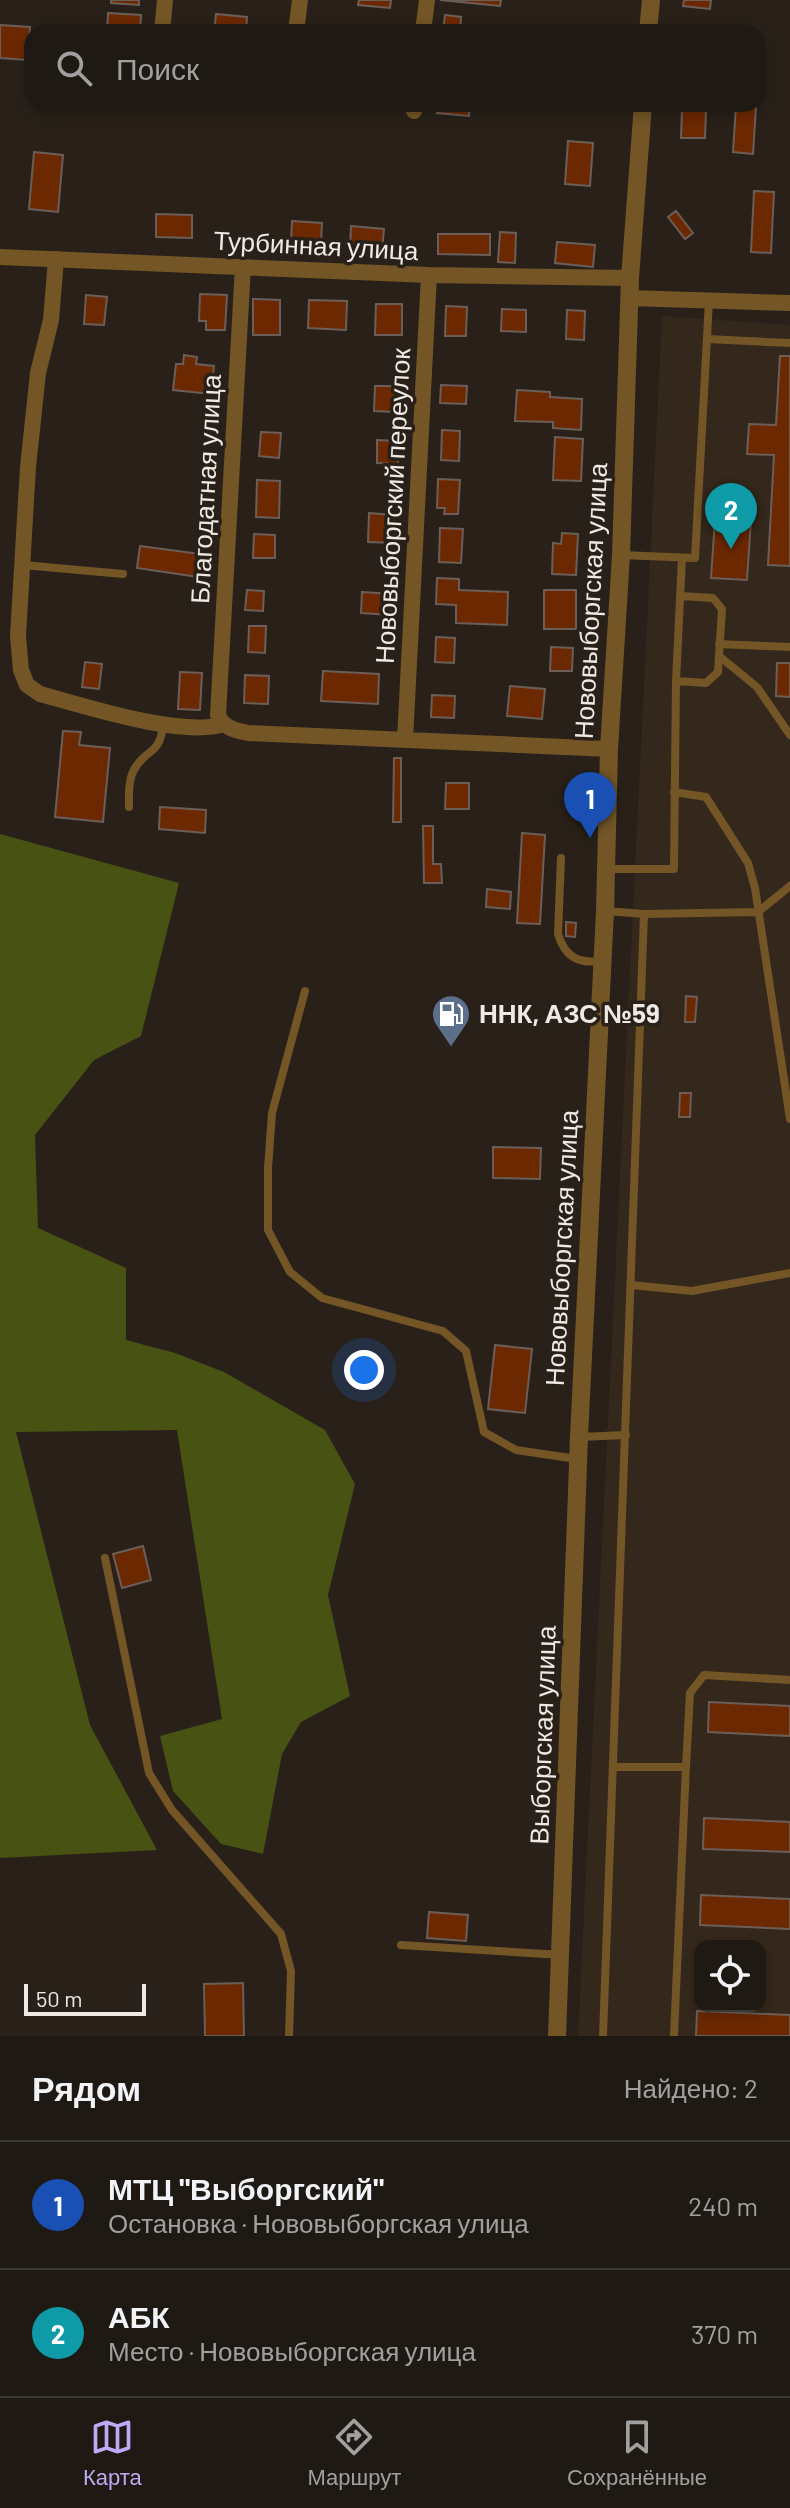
<!DOCTYPE html>
<html lang="ru">
<meta charset="utf-8">
<style>
body{margin:0;font-family:Barlow,sans-serif;background:#2c2621;color:#f1f3f6}
.controls{position:absolute;right:24px;bottom:24px;display:grid;overflow:hidden;border-radius:16px;box-shadow:0 4px 12px #0003}
.controls button{width:72px;height:72px;display:grid;place-items:center;padding:0;border:0;border-bottom:2px solid #3c3833;background:#1f1913;color:#f1f3f6;font:40px sans-serif}
.scale{position:absolute;left:24px;bottom:20px;width:122px;box-sizing:border-box;padding-left:8px;border:4px solid #eee9e3;border-top:0;font-size:22px;line-height:28px;white-space:nowrap;color:#eee9e3;-webkit-text-stroke:6px #292119;paint-order:stroke}
.you{position:absolute;left:364px;top:1370px;width:28px;height:28px;margin:-20px;border:6px solid #fff;border-radius:50%;background:#1a73e8;box-shadow:0 0 0 12px #1a73e833}
.badge{display:grid;place-items:center;width:52px;height:52px;border-radius:50%;background:#bcaaf6;color:#fff;font-size:26px;font-weight:700}
.pin{position:absolute;translate:-50% -66px;filter:drop-shadow(0 2px 4px #0008)}
.pin::after{content:'';position:absolute;top:42px;width:28px;height:24px;background:inherit;clip-path:polygon(0 0,100% 0,50% 100%)}
.list{margin:0;padding:0;list-style:none}
h2{display:flex;justify-content:space-between;align-items:center;height:104px;margin:0;padding:0 32px;font-size:34px}
h2 small{font-size:26px;font-weight:400;color:#a1a0a0}
.list li{display:grid;grid-template-columns:52px 1fr auto;gap:24px;align-items:center;box-sizing:border-box;height:128px;padding:0 32px;border-top:2px solid #3c3833}
.list b{display:block;font-size:30px;white-space:nowrap}
.list p{margin:0;font-size:26px;white-space:nowrap;color:#a1a0a0}
.list em{font-size:26px;font-style:normal;color:#a1a0a0}
.icon{flex:none;width:44px;height:44px;fill:none;stroke:currentColor;stroke-width:2;stroke-linecap:round;stroke-linejoin:round}
.map{position:relative;flex:none;width:790px;height:2036px;overflow:hidden}
.search{position:absolute;background:#1f1913;box-shadow:0 4px 12px #0003;left:24px;right:24px;top:24px;height:88px;display:flex;align-items:center;gap:20px;box-sizing:border-box;padding:0 28px;border-radius:24px;color:#a1a0a0;font-size:30px}
.sheet{height:360px;background:#1f1913}
nav{display:flex;justify-content:space-around;align-items:center;box-sizing:border-box;height:112px;border-top:2px solid #3c3833;background:#1f1913;font-size:22px;color:#a1a0a0}
nav a{display:grid;justify-items:center;gap:4px}
nav .on{color:#bcaaf6}
.map>svg:first-child{display:block}
.built{fill:#34271b;fill-rule:evenodd}
.forest{fill:#475213}
.building{fill:#6c2800;stroke:#6b5e58;stroke-width:2}
.lines{fill:none;stroke-linecap:round;stroke-linejoin:round}
.service{stroke:#735526;stroke-width:8}
.minor{stroke:#735526;stroke-width:16}
.tertiary{stroke:#735526;stroke-width:18}
.labels{text-anchor:middle;stroke-width:7;stroke-linejoin:round;paint-order:stroke}
.street-label{font-size:26px;fill:#eee9e3;stroke:#292119}
.poi-label{font-size:26px;font-weight:bold;fill:#eee9e3;stroke:#292119;text-anchor:start}
</style>
<div class="map">
<svg width="790" height="2036" viewBox="0 0 790 2036">
<rect width="100%" height="100%" fill="#292119"/>
<path class="built" d="M662,316L790,325V2036H578ZM700,1946H760V2006H700Z"/>
<path class="forest" d="M0,834L179,883L141,1036L94,1060L35,1135L38,1228L126,1268V1340L175,1353L224,1372L325,1430L355,1484L328,1595L350,1696L301,1722L282,1754L263,1854L221,1844L173,1791L160,1736L222,1719L177,1430L16,1432L90,1725L157,1850L0,1858Z"/>
<path class="building" d="M111,0H139V5L111,3Z
M359,0H391L390,8L358,5Z
M440,0H501L500,6Z
M684,0H711L710,9L683,6Z
M108,13L141,15L140,32H107Z
M216,14L247,17L246,32H214Z
M445,15L461,17L460,32H443Z
M0,25L30,27L27,60L0,58Z
M438,104H470L469,116L437,113Z
M736,105L756,107L753,154L733,152Z
M682,110H706L705,138H681Z
M568,141L593,143L590,186L565,184Z
M34,152L63,155L58,212L29,209Z
M754,191L774,192L771,253L751,252Z
M676,211L693,233L685,239L668,217Z
M156,214L192,215V238L156,237Z
M292,221L322,223L321,243L291,241Z
M351,226L384,229L382,252L350,249Z
M500,232L516,233L515,263L498,262Z
M438,234H490V255L438,254Z
M557,242L595,245L593,267L555,263Z
M200,294L227,295L225,330H206V321H199Z
M86,295L107,297L104,325L84,324Z
M253,299L280,300V335H253Z
M309,300L347,301L346,330L308,328Z
M376,304H402V335H375Z
M446,306L467,307L466,336H445Z
M502,309L526,310V332L501,331Z
M567,310L585,311L584,340L566,339Z
M184,355L197,357L196,364L214,366L211,394L173,390L176,364H183Z
M780,356H790V566L768,565L774,455L747,454L749,424L776,425Z
M441,385L467,386L466,404L440,403Z
M375,386H397L396,412L374,411Z
M517,390L550,392V397L582,399L581,430L553,428V422L515,421Z
M442,430L460,431L459,461L441,460Z
M261,432L281,433L279,458L259,456Z
M555,437L583,439L581,481L553,480Z
M377,440L398,441V464L377,463Z
M438,479L460,480L458,514H444L445,508H437Z
M257,480L280,481L279,518L256,517Z
M369,513L393,515L392,543L368,542Z
M715,518L751,520L747,580L711,578Z
M440,528L463,529L461,563L439,562Z
M562,533L578,534L576,575L552,574L553,543L561,544Z
M254,534L275,535V558H253Z
M140,546L208,555L205,578L137,568Z
M437,578L459,579V590L508,592L507,625L456,623V605L436,604Z
M247,590L264,591L263,611L245,610Z
M544,590H576V629H544Z
M362,592L392,594L391,615L361,613Z
M249,626H266L265,653L248,652Z
M436,637L455,638L454,663L435,662Z
M551,647L573,648L572,671H550Z
M85,662L102,664L99,689L82,687Z
M777,663H790V697L776,696Z
M323,671L379,674L378,704L321,701Z
M180,672L202,673L200,710L178,709Z
M245,675L269,676L268,704L244,703Z
M510,686L545,689L542,719L507,716Z
M432,695L455,696L454,718L431,717Z
M63,731L81,732L79,745L110,748L103,822L55,817Z
M394,758H401V822H393Z
M446,783H469V809H445Z
M160,807L206,810L205,833L159,829Z
M423,826H433V864H441L442,883H424Z
M522,833L545,835L540,924L517,923Z
M487,889L511,892L510,909L486,907Z
M566,922L576,923L575,937L566,936Z
M686,996L697,997L695,1022H685Z
M680,1093H691L690,1117H679Z
M493,1147L541,1148L540,1179L493,1178Z
M495,1345L532,1349L525,1413L488,1409Z
M143,1546L151,1580L122,1588L113,1554Z
M709,1702L790,1706V1736L708,1732Z
M704,1818L790,1822V1852L703,1849Z
M701,1895L790,1899V1929L700,1925Z
M429,1912L468,1915L466,1941L427,1938Z
M243,1983L244,2036H205L204,1984Z
M697,2011L790,2015V2036H696Z"/>
<g class="lines">
<path class="service" d="M106,104L114,107L147,104
M707,339L790,343
M621,555L695,558L709,301
M23,565L123,574
M719,644L790,647
M719,656L757,687L790,735
M676,681L706,683L718,672L722,609L713,598L680,596
M674,792L706,797L748,863L755,888L790,1119
M129,807C129,795 128,779 135,768C148,747 160,755 163,725
M561,858L558,934C565,957 578,964 602,961
M606,869H674L676,681L682,558
M644,914L758,912L790,886
M305,991L272,1113L268,1168V1230L290,1272L322,1298L443,1331L466,1351L484,1432L516,1450L577,1459
M631,1285L692,1291L790,1273
M579,1437L626,1435
M105,1558L149,1773L172,1810L281,1934L291,1971L289,2036
M614,1767H686L690,1693L704,1675L790,1680
M401,1945L561,1955
M603,2036L644,914L606,911
M674,2036L686,1766"/>
<path class="minor" d="M162,32L165,0
M296,32L300,0
M423,32L427,0
M284,104H285
M414,111L415,104
M0,257L429,275L630,278
M56,259L51,320L38,373L28,467L18,636L21,670L27,685L40,694C85,706 182,738 224,724
M243,266L218,715C223,728 235,730 248,733L609,749
M629,298L790,303
M405,740L429,275"/>
<path class="tertiary" d="M648,32L651,0
M557,2036L579,1437L605,911L609,749L621,555L630,278L643,104"/>
</g>
<defs>
<g id="fuel-pin" transform="scale(2)"><path d="M0 17L-7.5 6A9.5 9.5 0 1 1 7.5 6Z" fill="#5c6f8a" stroke="#292119"/><path d="M-5.5-6h7V0h2V4h1.3V-2.5L3-4.5l.8-.8L6-3V5H2.5V1h-1V6h-7ZM-4.2-4.7v3.2H.2V-4.7Z" fill="#fff"/></g>
</defs>
<g fill-rule="evenodd">
<use href="#fuel-pin" x="451" y="1014"/>
</g>
<g class="labels">
<g class="street-label">
<text transform="translate(316 246) rotate(3)" y="9">Турбинная улица</text>
<text transform="translate(206 489) rotate(-87)" y="9">Благодатная улица</text>
<text transform="translate(393 506) rotate(-87)" y="9">Нововыборгский переулок</text>
<text transform="translate(591 601) rotate(-87)" y="9">Нововыборгская улица</text>
<text transform="translate(562 1248) rotate(-87)" y="9">Нововыборгская улица</text>
<text transform="translate(543 1735) rotate(-88)" y="9">Выборгская улица</text>
</g>
<g class="poi-label">
<text x="479" y="1023">ННК, АЗС №59</text>
</g>
</g>
</svg>
<div class="controls">
<button><svg class="icon" aria-label="locate" viewBox="0 0 24 24"><circle cx="12" cy="12" r="6"/><path d="M12 2v4M12 18v4M2 12h4M18 12h4"/></svg></button>
</div>
<div class="scale">50 m</div>
<div class="you"></div>
<div class="pin badge" style="left:590px;top:838px;background:#1a4fb4">1</div>
<div class="pin badge" style="left:731px;top:549px;background:#0f9aa8">2</div>
<div class="search"><svg class="icon" aria-label="search" viewBox="0 0 24 24"><circle cx="10" cy="10" r="6"/><path d="M15 15l6 6"/></svg>Поиск</div>
</div>
<section class="sheet">
<h2>Рядом<small>Найдено: 2</small></h2>
<ul class="list">
<li><span class="badge" style="background:#1a4fb4">1</span><div><b>МТЦ &quot;Выборгский&quot;</b><p>Остановка · Нововыборгская улица</p></div><em>240 m</em></li>
<li><span class="badge" style="background:#0f9aa8">2</span><div><b>АБК</b><p>Место · Нововыборгская улица</p></div><em>370 m</em></li>
</ul>
</section>
<nav>
<a class="on"><svg class="icon" aria-label="map" viewBox="0 0 24 24"><path d="M3 6l6-2 6 2 6-2v14l-6 2-6-2-6 2zM9 4v14M15 6v14"/></svg>Карта</a>
<a><svg class="icon" aria-label="directions" viewBox="0 0 24 24"><path d="M12 3l9 9-9 9-9-9zM9 14v-3h6M13 9l2 2-2 2"/></svg>Маршрут</a>
<a><svg class="icon" aria-label="saved" viewBox="0 0 24 24"><path d="M7 4h10v16l-5-4-5 4z"/></svg>Сохранённые</a>
</nav>
